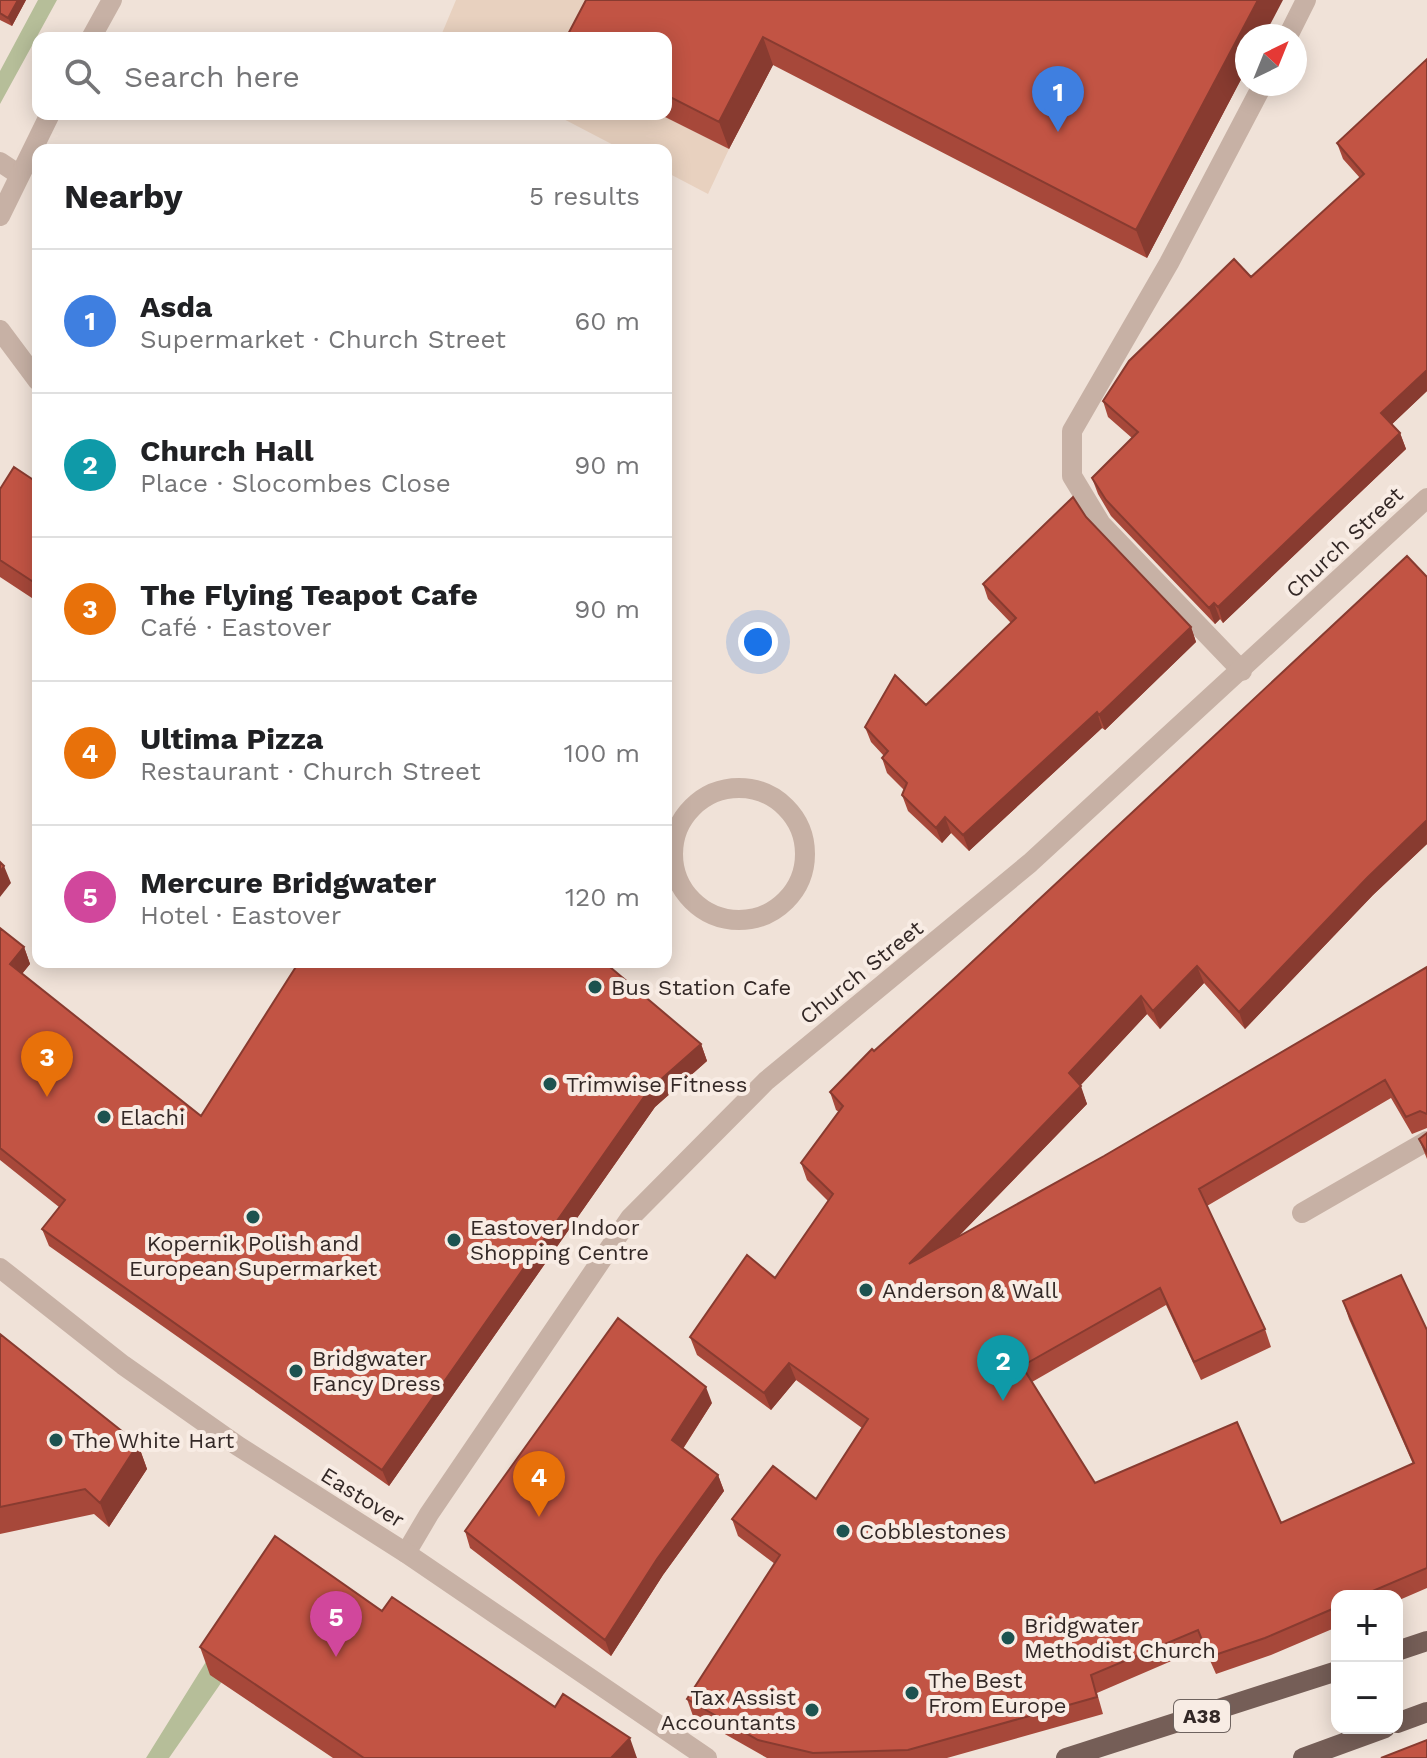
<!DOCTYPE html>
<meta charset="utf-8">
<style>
body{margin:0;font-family:"Work Sans",sans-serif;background:#f6f6f6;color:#202124}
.controls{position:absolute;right:24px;bottom:24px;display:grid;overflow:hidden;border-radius:16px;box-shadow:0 4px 20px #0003}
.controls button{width:72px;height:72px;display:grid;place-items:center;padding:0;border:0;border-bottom:2px solid #e0e0e0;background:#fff;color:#202124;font:40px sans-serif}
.compass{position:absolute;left:1235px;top:24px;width:72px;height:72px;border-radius:50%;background:#fff;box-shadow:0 4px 20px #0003;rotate:43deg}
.you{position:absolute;left:758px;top:642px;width:28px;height:28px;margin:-20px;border:6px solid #fff;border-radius:50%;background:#1a73e8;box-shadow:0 0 0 12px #1a73e833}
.badge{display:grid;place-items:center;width:52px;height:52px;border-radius:50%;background:#1d5350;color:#fff;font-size:26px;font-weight:700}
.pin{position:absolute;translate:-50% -66px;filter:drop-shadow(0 2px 4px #0008)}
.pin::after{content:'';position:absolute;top:42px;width:28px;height:24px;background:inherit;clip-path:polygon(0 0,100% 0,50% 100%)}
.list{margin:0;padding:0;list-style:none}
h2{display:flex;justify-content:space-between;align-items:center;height:104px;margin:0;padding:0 32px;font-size:34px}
h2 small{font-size:26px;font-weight:400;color:#757577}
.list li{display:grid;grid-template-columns:52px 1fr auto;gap:24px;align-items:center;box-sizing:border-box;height:144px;padding:0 32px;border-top:2px solid #e0e0e0}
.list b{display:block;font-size:30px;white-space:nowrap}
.list p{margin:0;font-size:26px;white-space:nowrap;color:#757577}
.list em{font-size:26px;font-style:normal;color:#757577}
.icon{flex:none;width:44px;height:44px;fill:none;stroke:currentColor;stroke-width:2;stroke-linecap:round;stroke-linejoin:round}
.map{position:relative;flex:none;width:1427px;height:1758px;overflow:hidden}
.search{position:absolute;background:#fff;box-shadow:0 4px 20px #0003;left:32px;top:32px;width:640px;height:88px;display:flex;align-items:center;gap:20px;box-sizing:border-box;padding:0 28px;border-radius:16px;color:#757577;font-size:30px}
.panel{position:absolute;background:#fff;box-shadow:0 4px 20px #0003;left:32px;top:144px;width:640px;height:824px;border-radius:16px}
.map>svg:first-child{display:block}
.green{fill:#b6be99}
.plaza{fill:#e8d1bf}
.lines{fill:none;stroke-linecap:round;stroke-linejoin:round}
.service{stroke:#c7b1a5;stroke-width:20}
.minor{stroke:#c7b1a5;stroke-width:20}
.tertiary{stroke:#c7b1a5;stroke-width:20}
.primary{stroke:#755e57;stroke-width:20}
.wall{fill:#a7483a}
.shaded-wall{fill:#883b30}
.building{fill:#c25444;stroke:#883b30;stroke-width:2}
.poi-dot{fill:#1d5350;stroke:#f8ece4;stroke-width:3}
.labels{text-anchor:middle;stroke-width:8;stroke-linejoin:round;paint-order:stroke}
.shield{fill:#f8ece4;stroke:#6e635f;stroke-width:2}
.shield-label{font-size:20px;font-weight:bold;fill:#332826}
.street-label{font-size:22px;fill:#332826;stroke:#f8ece4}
.poi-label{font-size:22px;fill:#332826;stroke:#f8ece4;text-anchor:start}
</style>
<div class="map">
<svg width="1427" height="1758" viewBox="0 0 1427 1758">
<rect width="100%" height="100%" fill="#f0e2d8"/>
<path class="green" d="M38,0H57L0,104V71Z
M273,1554L221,1683L169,1758H146Z"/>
<path class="plaza" d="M456,0H590L591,38H440Z
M554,114H659L729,149L708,194L666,172V150H623Z"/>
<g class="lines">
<path class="service" d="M1288,36L1306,0
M0,162L18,174
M1242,671L1101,524L1072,476V431L1169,263L1263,84"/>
<path class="minor" d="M91,38L112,0
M0,216L50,114
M0,330L38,381
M673 854a66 66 0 1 1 132 0a66 66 0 1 1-132 0Z
M1302,1213L1427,1141
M406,1553L429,1514L630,1218L766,1081L1030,863L1427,498"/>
<path class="tertiary" d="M0,1268L123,1365L238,1446L406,1553L707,1758"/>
<path class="primary" d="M1397,1651L1427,1641
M1397,1723L1427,1712
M1066,1758L1337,1671
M1303,1758L1385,1728"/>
</g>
<path class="wall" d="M0,0H26L12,26L0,20Z
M1247,36V68L1147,258L773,65L729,149L659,114H666V38Z
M1427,59V391L1392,424L1400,433L1406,449L1223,623L1220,619L1215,624L1111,516L1098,494L1092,478L1132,438L1108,417L1103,401L1251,277L1360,178L1343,159L1337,143Z
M38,483V602L0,577V489Z
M1086,517L1191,627L1196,642L1105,730L1102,728L969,851L951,833L942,843L908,811L902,795L904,790L887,773L882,758L884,756L871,742L865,727L926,705L1011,623L988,599L983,584Z
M1427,577V844L1373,895L1245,1029L1204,983L1160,1029L1147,1014L1080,1086L1087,1104L959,1236L1104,1156L1427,967V1128L1412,1134L1391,1098L1207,1206L1265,1329L1271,1347L1201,1380L1166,1305L1032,1382L1095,1483L1281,1523L1413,1464L1349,1319L1343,1301L1427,1330V1588L1397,1601V1596H1337V1627L1271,1655L1216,1674L1204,1647L1097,1693L1103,1714L947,1758H767L693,1716L687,1699L775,1564L738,1536L732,1519L816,1499L862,1428L796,1380L771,1410L697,1355L690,1337L775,1278L828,1201L807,1180L801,1163L839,1112L836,1110L830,1092L874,1051Z
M0,928L24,947L30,964L22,974L201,1116L701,1044L707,1061L655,1107L389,1486L49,1246L42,1229L59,1207L0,1160Z
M1427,1133V1159L1419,1139Z
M0,1334L138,1444L147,1469L109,1527L94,1514L0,1534Z
M712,1403L683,1449L718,1475L724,1491L663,1575L611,1656L470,1548L465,1531Z
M382,1611L555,1707L637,1758H333L210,1675L200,1647Z"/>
<path class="shaded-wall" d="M18,0H26L12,26L8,18Z
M1258,0H1283L1264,36H1247V68L1147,258L1136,230Z
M763,37L773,65L729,149L719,122Z
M1427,370V391L1387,429L1381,413Z
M1400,433L1406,449L1223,623L1218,607Z
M1214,603L1220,619L1215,624L1209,608Z
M1191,627L1196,642L1105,730L1099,715Z
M1097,712L1102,728L969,851L963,835Z
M945,817L951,833L942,843L936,828Z
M1427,820V844L1373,895L1245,1029L1239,1012L1367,878Z
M4,866L11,883L0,897V872Z
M24,947L30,964L16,981L10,964Z
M1197,966L1204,983L1160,1029L1153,1011Z
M1141,996L1147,1014L1075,1091L1069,1073Z
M701,1044L707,1061L655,1107L389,1486L382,1470L649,1090Z
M1081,1086L1087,1104L915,1281L909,1264Z
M789,1363L796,1380L771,1410L764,1393Z
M706,1387L712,1403L678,1456L672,1440Z
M138,1444L147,1469L109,1527L100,1503Z
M718,1475L724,1491L663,1575L611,1656L605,1640L657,1559Z
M630,1738L637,1758H611Z"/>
<path class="building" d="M0,0H18L8,18L0,13Z
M586,0H1258L1136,230L763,37L719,122L666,95V38H566Z
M1427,59V370L1381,413L1400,433L1218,607L1214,603L1209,608L1106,500L1092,478L1138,432L1103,401L1129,361L1234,259L1251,277L1364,174L1337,143Z
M14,467L38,483V585L0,560V489Z
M1073,497L1086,517L1191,627L1099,715L1097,712L963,835L945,817L936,828L902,795L907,783L882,758L888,751L865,727L895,675L926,705L1016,618L983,584Z
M1407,556L1427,577V820L1367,878L1239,1012L1197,966L1153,1011L1141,996L1069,1073L1081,1086L909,1264L1104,1156L1427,967V1114L1420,1111L1406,1117L1385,1080L1199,1189L1265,1329L1194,1362L1160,1288L1022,1366L1095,1483L1237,1422L1281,1523L1414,1463L1343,1301L1401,1275L1427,1330V1568L1361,1596H1337V1607L1265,1638L1209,1657L1198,1630L1091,1675L1097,1697L908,1750L813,1753L758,1740L687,1699L780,1555L732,1519L773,1466L816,1499L868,1419L789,1363L764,1393L690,1337L747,1255L775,1278L833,1194L801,1163L843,1106L830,1092L872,1049L874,1051L957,976Z
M0,862L4,866L0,872Z
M0,928L24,947L10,964L201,1116L299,962H604L701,1044L649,1090L382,1470L42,1229L65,1200L0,1148Z
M1427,1133V1153L1419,1139Z
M618,1318L706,1387L672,1440L718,1475L657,1559L605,1640L465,1531Z
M0,1334L138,1444L100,1503L85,1489L0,1507Z
M275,1536L382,1611L392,1597L555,1707L563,1694L630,1738L611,1758H364L200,1647Z
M1427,1740V1758H1381Z"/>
<g class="poi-dot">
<circle cx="595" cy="987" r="8"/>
<circle cx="550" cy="1084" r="8"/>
<circle cx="104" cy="1117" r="8"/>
<circle cx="253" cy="1217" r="8"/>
<circle cx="454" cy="1240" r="8"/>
<circle cx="866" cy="1290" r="8"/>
<circle cx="296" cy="1371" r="8"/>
<circle cx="56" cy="1440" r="8"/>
<circle cx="843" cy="1531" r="8"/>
<circle cx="1008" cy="1638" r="8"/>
<circle cx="912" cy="1693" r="8"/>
<circle cx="812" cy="1710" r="8"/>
</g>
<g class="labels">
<rect class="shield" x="1174" y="1700" width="56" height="32" rx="6"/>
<g class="shield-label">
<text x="1202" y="1723">A38</text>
</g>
<g class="street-label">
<text transform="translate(1344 542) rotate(-43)" y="8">Church Street</text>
<text transform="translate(861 972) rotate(-39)" y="8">Church Street</text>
<text transform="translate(363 1497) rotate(32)" y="8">Eastover</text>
</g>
<g class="poi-label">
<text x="611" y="995">Bus Station Cafe</text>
<text x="566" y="1092">Trimwise Fitness</text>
<text x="120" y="1125">Elachi</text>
<text x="470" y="1235">Eastover Indoor<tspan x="470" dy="25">Shopping Centre</tspan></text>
<text x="253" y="1251" text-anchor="middle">Kopernik Polish and<tspan x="253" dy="25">European Supermarket</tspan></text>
<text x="882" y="1298">Anderson &amp; Wall</text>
<text x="312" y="1366">Bridgwater<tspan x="312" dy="25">Fancy Dress</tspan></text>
<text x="72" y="1448">The White Hart</text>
<text x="859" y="1539">Cobblestones</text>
<text x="1024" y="1633">Bridgwater<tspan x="1024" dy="25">Methodist Church</tspan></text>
<text x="928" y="1688">The Best<tspan x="928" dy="25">From Europe</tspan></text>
<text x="796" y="1705" text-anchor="end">Tax Assist<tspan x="796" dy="25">Accountants</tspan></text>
</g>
</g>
</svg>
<div class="controls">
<button>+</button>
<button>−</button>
</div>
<svg class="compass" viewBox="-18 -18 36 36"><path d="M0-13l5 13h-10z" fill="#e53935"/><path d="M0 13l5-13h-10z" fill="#757577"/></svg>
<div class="you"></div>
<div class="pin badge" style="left:1058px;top:132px;background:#3f7fe0">1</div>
<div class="pin badge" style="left:1003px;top:1401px;background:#0f9aa8">2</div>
<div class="pin badge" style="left:47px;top:1097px;background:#e8710a">3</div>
<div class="pin badge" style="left:539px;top:1517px;background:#e8710a">4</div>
<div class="pin badge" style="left:336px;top:1657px;background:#d1479c">5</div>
<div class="search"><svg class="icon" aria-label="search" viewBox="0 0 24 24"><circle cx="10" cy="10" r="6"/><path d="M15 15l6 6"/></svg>Search here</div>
<section class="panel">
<h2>Nearby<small>5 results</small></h2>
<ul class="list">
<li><span class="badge" style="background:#3f7fe0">1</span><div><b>Asda</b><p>Supermarket · Church Street</p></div><em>60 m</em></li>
<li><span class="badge" style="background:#0f9aa8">2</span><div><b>Church Hall</b><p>Place · Slocombes Close</p></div><em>90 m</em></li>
<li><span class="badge" style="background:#e8710a">3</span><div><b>The Flying Teapot Cafe</b><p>Café · Eastover</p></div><em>90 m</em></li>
<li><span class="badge" style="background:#e8710a">4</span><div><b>Ultima Pizza</b><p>Restaurant · Church Street</p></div><em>100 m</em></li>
<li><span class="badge" style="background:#d1479c">5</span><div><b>Mercure Bridgwater</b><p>Hotel · Eastover</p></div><em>120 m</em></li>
</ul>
</section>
</div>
